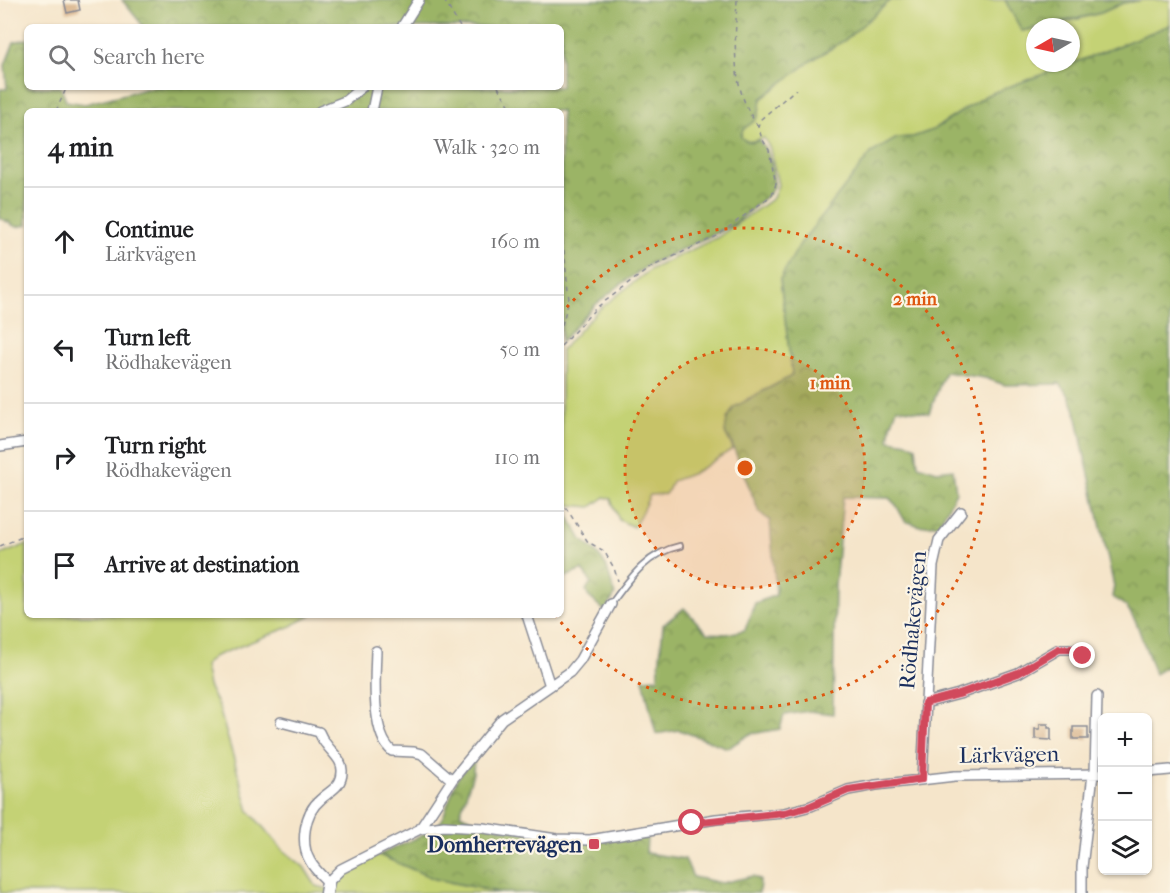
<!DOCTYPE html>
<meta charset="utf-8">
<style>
body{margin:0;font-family:"IM FELL French Canon",serif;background:#f2f2f2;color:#202124}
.controls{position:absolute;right:18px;bottom:18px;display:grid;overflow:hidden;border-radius:9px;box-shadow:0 2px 4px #0004}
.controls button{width:54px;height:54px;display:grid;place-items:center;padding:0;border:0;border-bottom:2px solid #e0e0e0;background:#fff;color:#202124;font:30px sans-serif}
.compass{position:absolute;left:1026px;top:18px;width:54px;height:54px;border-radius:50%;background:#fff;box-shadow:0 2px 4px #0004;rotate:261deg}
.stop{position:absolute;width:18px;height:18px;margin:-14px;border:4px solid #d1495b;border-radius:50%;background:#fff}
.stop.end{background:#d1495b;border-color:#fff;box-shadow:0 2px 6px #0008}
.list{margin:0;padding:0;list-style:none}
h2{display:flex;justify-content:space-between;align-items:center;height:78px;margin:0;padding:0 24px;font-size:26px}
h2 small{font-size:20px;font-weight:400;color:#757577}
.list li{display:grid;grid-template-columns:39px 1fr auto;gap:18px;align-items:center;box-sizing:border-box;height:108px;padding:0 24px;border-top:2px solid #e0e0e0}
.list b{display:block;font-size:22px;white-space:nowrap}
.list p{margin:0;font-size:20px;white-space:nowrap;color:#757577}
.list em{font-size:20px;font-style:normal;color:#757577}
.icon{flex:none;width:33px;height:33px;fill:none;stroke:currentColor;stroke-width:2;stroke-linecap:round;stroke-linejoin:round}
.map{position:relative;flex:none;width:1170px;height:893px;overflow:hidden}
.search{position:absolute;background:#fff;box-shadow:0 2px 4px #0004;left:24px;top:24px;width:540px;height:66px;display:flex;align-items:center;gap:15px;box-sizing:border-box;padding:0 21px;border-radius:9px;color:#757577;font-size:22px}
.panel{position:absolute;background:#fff;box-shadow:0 2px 4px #0004;left:24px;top:108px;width:540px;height:510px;border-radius:9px}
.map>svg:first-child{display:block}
.green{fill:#c4d274;stroke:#708069;stroke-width:1.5}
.forest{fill:url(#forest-crowns);stroke:#5b7262;stroke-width:1.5}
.building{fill:#d5af85}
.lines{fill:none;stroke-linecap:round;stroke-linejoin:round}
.service-casing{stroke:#888a94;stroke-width:8}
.minor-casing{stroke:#888a94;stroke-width:12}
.tertiary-casing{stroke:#888a94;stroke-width:15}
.path{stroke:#888a94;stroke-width:1.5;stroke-dasharray:4.5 4.5;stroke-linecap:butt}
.service{stroke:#fff;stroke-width:4.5}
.minor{stroke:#fff;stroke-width:9}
.tertiary{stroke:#fff;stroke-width:12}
.route{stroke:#d1495b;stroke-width:8}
.ring{fill:none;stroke:#de5710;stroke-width:3;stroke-dasharray:3 6}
.poi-dot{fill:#d1495b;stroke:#fcf5e5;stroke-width:2}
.labels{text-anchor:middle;stroke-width:4.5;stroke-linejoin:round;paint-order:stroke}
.street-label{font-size:22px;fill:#1b2f5e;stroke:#fcf5e5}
.poi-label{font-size:22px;font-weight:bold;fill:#1b2f5e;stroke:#fcf5e5;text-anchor:end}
.centre{fill:#de5710;stroke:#fcf5e5;stroke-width:3}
.ring-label{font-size:18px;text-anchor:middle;font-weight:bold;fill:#de5710;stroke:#fcf5e5;stroke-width:4.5;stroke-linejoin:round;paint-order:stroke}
</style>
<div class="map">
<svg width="1170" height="893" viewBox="0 0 1170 893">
<defs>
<pattern id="forest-crowns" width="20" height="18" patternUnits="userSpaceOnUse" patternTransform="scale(1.5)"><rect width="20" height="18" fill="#9bb466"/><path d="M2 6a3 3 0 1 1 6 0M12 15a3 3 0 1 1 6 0" fill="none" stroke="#7e9357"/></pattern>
</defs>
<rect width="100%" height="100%" fill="#fcf5e5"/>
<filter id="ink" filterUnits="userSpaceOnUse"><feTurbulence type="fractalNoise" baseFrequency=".0167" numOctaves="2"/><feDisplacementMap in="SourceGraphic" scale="12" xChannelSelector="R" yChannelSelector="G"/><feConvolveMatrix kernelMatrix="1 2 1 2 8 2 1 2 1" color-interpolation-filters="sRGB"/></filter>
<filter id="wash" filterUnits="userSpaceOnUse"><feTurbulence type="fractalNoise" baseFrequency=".008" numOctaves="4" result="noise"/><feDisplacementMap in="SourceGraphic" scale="24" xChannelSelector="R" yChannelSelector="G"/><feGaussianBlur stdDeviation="1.35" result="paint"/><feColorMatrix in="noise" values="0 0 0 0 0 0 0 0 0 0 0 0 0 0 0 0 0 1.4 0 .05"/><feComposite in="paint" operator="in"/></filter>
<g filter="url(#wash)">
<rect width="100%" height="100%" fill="#f5e5ca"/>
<path class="green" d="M891,0H1005L1022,31L1035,29V63H1071V27H1047L1101,13L1123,3L1143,0H1170V25L1100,53L987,95L933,130L913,137L897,138L780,279L792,373L790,377L747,399L725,432L733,449L694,473L672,481L669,489L665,494L650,495L634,527L619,520L611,499L605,497L591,507L569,505L561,498V350L597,311L651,269L718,237L773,198L778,185L770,149L764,138C755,140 748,145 741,138C741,127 750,123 758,117L761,99L812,60L845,40Z
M27,544V615H312L289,627L213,657L204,666L208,686L219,708L249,811L282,849L304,867L316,886L332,890L345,872L379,855L435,879L501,893H0V555Z"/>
<path class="forest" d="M122,0H891L845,40L812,60L761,99C760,105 760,114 756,119C750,127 741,126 741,137C747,143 752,142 759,140L767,151L771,163L774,184L770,193L733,225L650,264L620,285L594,306L561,342V111H27V225L16,227L0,218V89H7L5,65L14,42L27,39V87H61L66,101L85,104L153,87H561V27H144Z
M1005,0H1143L1123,3L1101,13L1022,31Z
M1170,25V665L1155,674L1136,622L1127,607L1112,597L1114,586C1104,542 1095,498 1084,453C1079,431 1077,400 1060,384L1005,385L985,378L945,372L929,413L897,408L891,426L889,440L908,443L916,447L918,465L937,471L953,469L956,492L939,524L920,526L905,521L896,505L889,498L843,497L835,585L833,714L809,711L784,715L780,729L750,734L728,748L679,730L656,734L643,679L658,678L663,625L684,608L707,633L727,634L745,630L755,603L776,595L770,521L759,512L732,444L725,433L727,419L734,407L790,377L792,374L780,279L800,244L871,153L897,138L913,137L933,130L987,95L1100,53Z
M561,503L582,540L595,551L606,565L615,595L605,611L588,596L586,590L591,582L582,570L561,579Z
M474,757L473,773L460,814L482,824L552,838L647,837L646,853L685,859L693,877L722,883L753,876L760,880L759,893H503L435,879L379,855L434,830L442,820L457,779Z"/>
<g id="blocks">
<path class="building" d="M64,0H78L80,10L67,13Z
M1040,724H1048V728H1051V740L1035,739V729H1040Z
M1073,727H1088V739H1073Z"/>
</g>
</g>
<g filter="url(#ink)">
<use href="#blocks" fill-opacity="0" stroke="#888a94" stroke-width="1.5"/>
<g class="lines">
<g class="service-casing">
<path id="service" d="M611,604C630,578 647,553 680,546"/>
</g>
<g class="minor-casing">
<path id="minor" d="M402,27L419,0
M320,111L345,101L362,87
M372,111L377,87
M0,446L27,442
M527,615L550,686
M376,651C375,677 371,734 392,751L414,752L422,754L452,780
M925,703L959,694L1018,673L1059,649H1073L1083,656
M281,722L319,732C321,736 323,741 326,744C332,753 343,760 342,772C342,787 329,791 320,800C304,813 300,844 310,861C314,869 322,876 328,882L341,869L420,829L444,826L483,828L557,839L590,840L716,819L784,813L811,806L848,790L876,785L955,776L1102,774
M1148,772L1170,770
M1095,774L1097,696
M922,779L933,566L939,540L961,512
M420,829L452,780L502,719L570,672L580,660L611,604
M1082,893V867L1093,774"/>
</g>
<g class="tertiary-casing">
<path id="tertiary" d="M326,893L328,882"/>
</g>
<path class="path" d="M444,0L460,27
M737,0C735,45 730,88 758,126
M498,87L513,111
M56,111L65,91V87
M561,223L569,300L561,328
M561,346L596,308L651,267L717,236L772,195L776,184L769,150L762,139L758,126L761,119L796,89
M561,500L588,542L604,551L614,568L618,581
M0,546L27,535"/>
<use href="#service" class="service"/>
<use href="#minor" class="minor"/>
<use href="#tertiary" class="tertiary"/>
</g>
</g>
<g class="lines" filter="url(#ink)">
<path class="route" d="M692,823L784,813L811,806L848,790L922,779L925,703L959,694L1018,673L1059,649H1073L1083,656"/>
</g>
<circle cx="745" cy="468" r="120" fill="#de5710" fill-opacity=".12"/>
<g class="ring">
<circle cx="745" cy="468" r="120"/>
<path d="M561 314A240 240 0 1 1 556 616"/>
</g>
<rect class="poi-dot" x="588" y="838" width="12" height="12" rx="3"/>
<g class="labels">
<g class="street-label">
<text transform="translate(912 620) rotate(-85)" y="8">Rödhakevägen</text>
<text transform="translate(1009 754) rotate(-1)" y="8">Lärkvägen</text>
</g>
<g class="poi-label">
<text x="582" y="852">Domherrevägen</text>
</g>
</g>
<circle cx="745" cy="468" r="9" class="centre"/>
<g class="ring-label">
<text x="915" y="305">2 min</text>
<text x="830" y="389">1 min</text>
</g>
</svg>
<div class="controls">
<button>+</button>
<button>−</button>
<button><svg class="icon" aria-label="layers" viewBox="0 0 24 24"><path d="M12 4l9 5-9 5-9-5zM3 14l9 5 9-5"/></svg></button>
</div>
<svg class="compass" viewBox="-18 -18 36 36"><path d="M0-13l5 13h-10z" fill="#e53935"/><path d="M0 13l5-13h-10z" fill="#757577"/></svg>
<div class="stop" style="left:692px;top:823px"></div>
<div class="stop end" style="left:1083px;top:656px"></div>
<div class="search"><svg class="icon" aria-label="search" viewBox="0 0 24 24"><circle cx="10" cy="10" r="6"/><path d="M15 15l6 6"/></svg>Search here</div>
<section class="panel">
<h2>4 min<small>Walk · 320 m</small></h2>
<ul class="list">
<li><svg class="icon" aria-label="ahead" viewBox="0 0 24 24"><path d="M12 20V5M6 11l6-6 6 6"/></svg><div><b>Continue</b><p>Lärkvägen</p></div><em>160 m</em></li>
<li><svg class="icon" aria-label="left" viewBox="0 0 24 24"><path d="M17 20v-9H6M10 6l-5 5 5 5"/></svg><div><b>Turn left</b><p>Rödhakevägen</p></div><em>50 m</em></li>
<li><svg class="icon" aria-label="right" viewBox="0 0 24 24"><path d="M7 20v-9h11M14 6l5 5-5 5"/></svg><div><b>Turn right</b><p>Rödhakevägen</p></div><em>110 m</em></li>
<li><svg class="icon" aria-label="arrive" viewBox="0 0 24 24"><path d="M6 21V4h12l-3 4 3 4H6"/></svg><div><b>Arrive at destination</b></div></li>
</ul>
</section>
</div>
